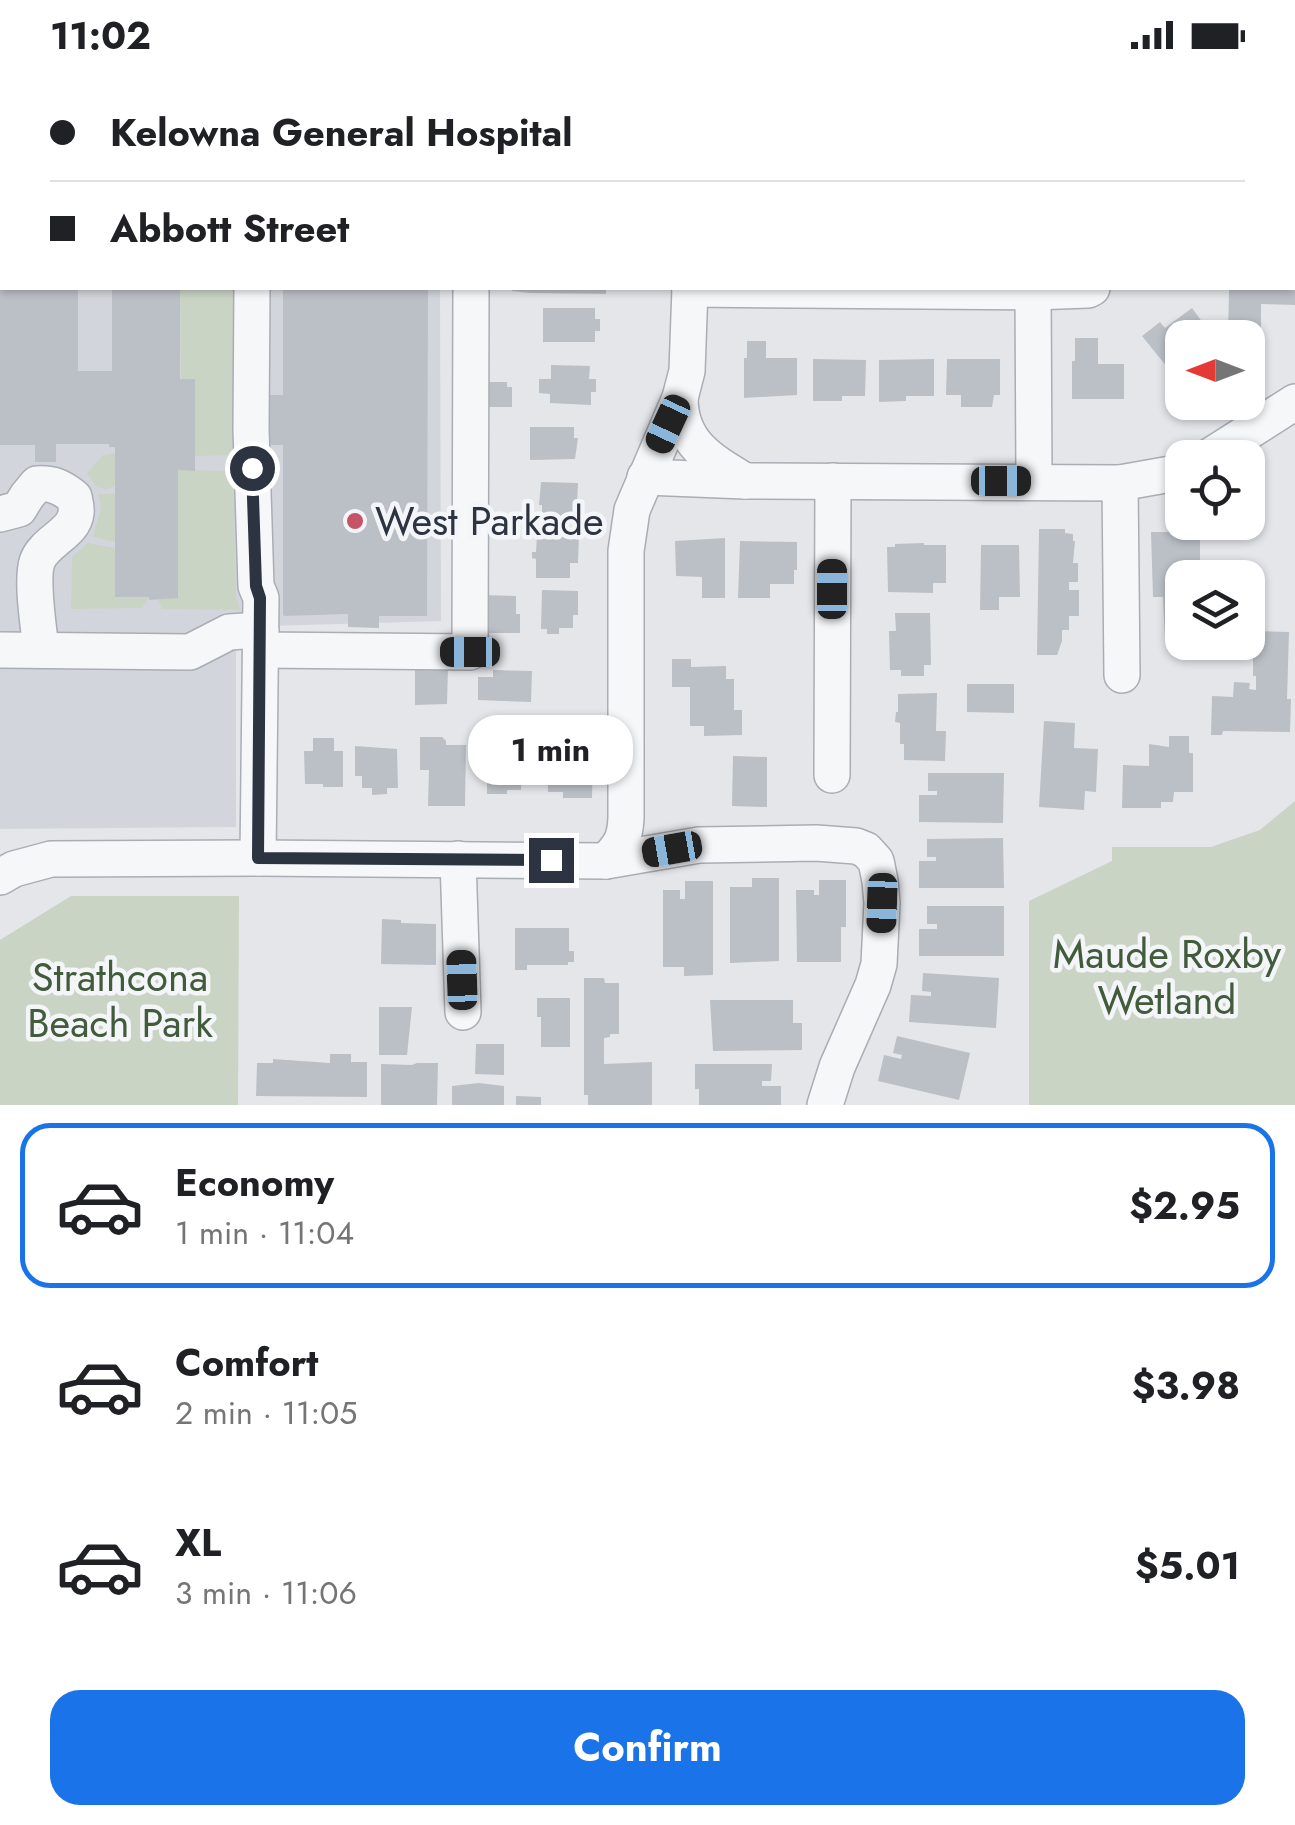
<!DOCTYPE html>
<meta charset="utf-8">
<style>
body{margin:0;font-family:Jost,sans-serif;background:#f6f6f6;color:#202124;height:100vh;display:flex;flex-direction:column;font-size:38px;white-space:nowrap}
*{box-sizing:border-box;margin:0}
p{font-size:32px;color:#757577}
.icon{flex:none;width:55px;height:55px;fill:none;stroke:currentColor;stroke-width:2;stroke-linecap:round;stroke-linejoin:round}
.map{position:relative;height:1035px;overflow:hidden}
.panel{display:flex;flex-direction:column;background:#fff;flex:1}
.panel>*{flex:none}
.top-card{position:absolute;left:0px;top:0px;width:1295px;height:220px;box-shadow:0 2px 8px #0004;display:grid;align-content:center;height:220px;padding:0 50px;background:#fff}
.needle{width:65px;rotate:270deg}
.buttons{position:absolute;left:1165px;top:250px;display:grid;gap:20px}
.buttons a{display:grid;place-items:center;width:100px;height:100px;border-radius:20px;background:#fff;box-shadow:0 2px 8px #0004;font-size:50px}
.end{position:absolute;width:45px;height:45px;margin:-22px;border:12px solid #2c3442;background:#fff;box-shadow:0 0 0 5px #fff}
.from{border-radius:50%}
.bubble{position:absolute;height:70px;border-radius:30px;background:#fff;box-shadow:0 2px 8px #0004;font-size:32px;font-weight:700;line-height:70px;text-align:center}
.car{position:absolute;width:30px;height:60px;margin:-30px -15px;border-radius:12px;box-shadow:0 0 8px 2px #0007;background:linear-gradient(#222 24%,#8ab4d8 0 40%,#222 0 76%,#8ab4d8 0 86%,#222 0)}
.top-card b{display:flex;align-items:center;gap:35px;height:95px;font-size:38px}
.top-card b+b{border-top:2px solid #e0e0e0}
.top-card i{width:25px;height:25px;background:#202124}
ul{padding:18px 0 0;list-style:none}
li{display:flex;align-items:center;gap:30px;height:165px;margin:0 20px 15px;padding:0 30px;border:5px solid transparent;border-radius:30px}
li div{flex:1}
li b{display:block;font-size:38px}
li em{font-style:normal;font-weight:700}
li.active{border-color:#1a73e8}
li>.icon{width:90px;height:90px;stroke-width:1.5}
.cta{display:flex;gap:20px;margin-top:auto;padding:20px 50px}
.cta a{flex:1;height:115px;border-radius:30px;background:#1a73e8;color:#fff;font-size:40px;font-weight:700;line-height:115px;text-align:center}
.status{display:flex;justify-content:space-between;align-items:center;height:70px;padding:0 50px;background:#fff;direction:ltr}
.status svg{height:28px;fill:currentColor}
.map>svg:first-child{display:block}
.built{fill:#d2d6dc}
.green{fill:#c9d4c5}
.building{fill:#bbc0c7}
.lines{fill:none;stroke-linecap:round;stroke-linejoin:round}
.minor-casing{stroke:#a9adb4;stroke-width:38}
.minor{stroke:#f6f7f9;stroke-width:35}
.route{stroke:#2c3442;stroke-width:12}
.poi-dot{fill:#c45466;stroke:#f3f5f8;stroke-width:4}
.labels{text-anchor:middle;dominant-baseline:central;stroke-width:9;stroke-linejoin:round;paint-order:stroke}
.poi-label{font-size:40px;fill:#2c3442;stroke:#f3f5f8;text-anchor:start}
.park-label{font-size:40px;fill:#425c3b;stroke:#f3f5f8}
</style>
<div class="status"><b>11:02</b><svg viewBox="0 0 49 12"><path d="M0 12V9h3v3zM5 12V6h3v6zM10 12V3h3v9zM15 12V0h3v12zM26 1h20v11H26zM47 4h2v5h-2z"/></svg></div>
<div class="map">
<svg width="1295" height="1035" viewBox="0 0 1295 1035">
<rect width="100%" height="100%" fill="#e4e6ea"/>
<polygon class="built" points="0,0 440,0 440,2 2,2 2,218 440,218 441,551 236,557 236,757 0,759"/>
<g class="green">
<polygon points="180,218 238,218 233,295 233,385 195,386 195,309 181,309"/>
<polygon points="115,383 115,416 107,419 96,417 87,403 103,385"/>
<polygon points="178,400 233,401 236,527 240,540 162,539 158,528 178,527"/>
<polygon points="98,424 115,424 115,472 93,467 101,438"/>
<polygon points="88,473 115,478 115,527 149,527 142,538 71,539 72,487"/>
<polygon points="1295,731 1295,1035 1029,1035 1029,831 1112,791 1112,777 1211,777 1260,760"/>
<polygon points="71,826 239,826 238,1035 0,1035 0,870"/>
</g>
<g class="building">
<polygon points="0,218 78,218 78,301 112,301 112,218 180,218 180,309 195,309 195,401 178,400 178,528 149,530 149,527 115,527 115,377 109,377 109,374 56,374 56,392 35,392 35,375 0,375"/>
<polygon points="283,218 428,218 427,546 379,546 379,558 348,557 348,544 284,546 283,544 283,375 268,375 268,325 283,325"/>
<polygon points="512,218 606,218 606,224 530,223 512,221"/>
<polygon points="1229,218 1295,218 1295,235 1261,234 1261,277 1248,277 1248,268 1228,268"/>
<polygon points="543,238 595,238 595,249 600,249 600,261 595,261 595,272 543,272"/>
<polygon points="1192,238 1214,268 1182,268 1182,295 1172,303 1142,266 1160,252 1165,258"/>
<polygon points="1075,268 1098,268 1098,294 1124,294 1124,329 1072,329 1072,291 1075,291"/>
<polygon points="747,271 766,271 766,288 797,288 797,325 744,328 744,288 747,288"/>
<polygon points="813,289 866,290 865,326 842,326 842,331 813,331"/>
<polygon points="934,289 934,326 906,326 906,331 879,332 879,290"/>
<polygon points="947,289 1000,289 1000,325 994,325 992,337 961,337 961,325 946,325"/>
<polygon points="551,295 590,296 589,309 596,309 596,322 591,322 591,335 550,333 550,324 539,323 539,309 551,309"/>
<polygon points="482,312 507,312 507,317 512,317 512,337 482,337"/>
<polygon points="530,357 574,357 574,368 578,368 575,389 530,390"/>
<polygon points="541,412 578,413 577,435 574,435 574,451 542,450 542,435 539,435"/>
<polygon points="1168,458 1200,458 1200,508 1182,508 1182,567 1165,568 1163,527 1153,527 1151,462 1168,462"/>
<polygon points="1039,459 1065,459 1065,463 1073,464 1073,471 1075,471 1073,493 1078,493 1078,512 1069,512 1069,520 1079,520 1079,546 1069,546 1069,560 1062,560 1062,571 1057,585 1037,585"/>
<polygon points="566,463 579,463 578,493 570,493 570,508 536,508 536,489 532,488 532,482 536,482 537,465 566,466"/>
<polygon points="725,468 725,528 702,528 702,507 676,506 675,471"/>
<polygon points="740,471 797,472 797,500 794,500 794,514 770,514 770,528 738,528"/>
<polygon points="924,473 924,475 946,475 946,513 933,513 933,523 888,522 887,477 895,477 895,474"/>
<polygon points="981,475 1019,475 1020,527 999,527 999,540 980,540"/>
<polygon points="542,520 578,521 578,545 573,545 573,558 559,558 559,564 547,564 547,559 541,559"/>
<polygon points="479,525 516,526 516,544 520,544 520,563 478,563"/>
<polygon points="895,543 930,543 931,595 924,595 924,606 901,606 901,600 890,600 889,561 896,561"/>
<polygon points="1253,561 1289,562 1287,629 1291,629 1290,662 1223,661 1222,665 1211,665 1212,626 1233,627 1234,612 1250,613 1249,619 1256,620 1256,606 1253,606"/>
<polygon points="672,589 691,589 691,597 726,596 726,609 734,609 734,640 742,640 742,665 704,666 704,656 690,656 690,617 672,617"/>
<polygon points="415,597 448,597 447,634 415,635"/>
<polygon points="493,600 532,601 531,632 478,630 478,607 493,607"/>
<polygon points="967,614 1014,614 1014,643 967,642"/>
<polygon points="937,623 936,661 946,661 945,691 904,690 904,674 900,674 900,653 895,652 896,642 898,642 898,624"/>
<polygon points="1044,651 1075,653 1074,678 1098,679 1096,722 1085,721 1084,740 1039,737"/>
<polygon points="487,665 522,666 521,720 507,720 507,724 487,724"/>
<polygon points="1169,666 1189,666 1189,683 1193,683 1193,722 1174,722 1173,732 1161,732 1161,738 1122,738 1123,695 1149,696 1149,674 1169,677"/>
<polygon points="420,667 442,667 446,671 446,675 466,675 465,736 428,736 429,700 420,700"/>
<polygon points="313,668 334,668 334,681 343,681 343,717 323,717 323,714 305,714 304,681 313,681"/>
<polygon points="547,674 564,674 564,688 593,688 592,728 563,728 563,722 548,722"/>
<polygon points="355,676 397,679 398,718 387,718 387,724 372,725 372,718 362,718 362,706 355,706"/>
<polygon points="733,686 767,687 767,737 732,736"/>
<polygon points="928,703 1004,703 1003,753 919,752 919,725 937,725 937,721 928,721"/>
<polygon points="1003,768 1004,818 919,818 919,791 936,791 936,787 927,787 927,769"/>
<polygon points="752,808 779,808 779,891 730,893 730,817 752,817"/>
<polygon points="819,810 846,810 846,857 841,857 841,892 797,892 796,820 814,820 814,825 819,825"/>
<polygon points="685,811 713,811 713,905 684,906 684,897 663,897 663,820 680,820 680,829 685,829"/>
<polygon points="927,836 1004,836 1004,886 919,886 919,859 937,859 937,854 927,854"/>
<polygon points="382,849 401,850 401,853 436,854 436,895 381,894"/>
<polygon points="515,858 569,858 569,881 574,881 574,892 568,892 568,895 527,895 527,900 515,900"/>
<polygon points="923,903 999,908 996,958 909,952 911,925 931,926 931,922 922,921"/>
<polygon points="584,908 604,908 605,913 619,913 619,964 610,964 610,967 604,968 604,994 652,992 652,1035 588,1035 588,1025 584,1025"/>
<polygon points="537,928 570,928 570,977 541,977 541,947 537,947"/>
<polygon points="710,930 793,930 793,953 802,953 802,980 713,981"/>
<polygon points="379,937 412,937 407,985 379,985"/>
<polygon points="897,966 970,983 959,1030 878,1011 884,985 901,989 902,985 893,983"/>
<polygon points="476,974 504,974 504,1005 475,1004"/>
<polygon points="330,984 351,984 351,992 367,992 367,1027 256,1026 257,993 273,993 273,989 330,993"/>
<polygon points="417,993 438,993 437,1035 381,1035 381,994 412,995"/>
<polygon points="695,994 772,994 771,1011 762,1011 762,1016 781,1016 781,1035 699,1035 699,1019 695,1019"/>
<polygon points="479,1013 504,1016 504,1035 452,1035 452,1016"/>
<polygon points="516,1026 541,1027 541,1035 516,1035"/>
</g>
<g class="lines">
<g class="minor-casing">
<g id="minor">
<polyline points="1032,0 1032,2"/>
<polyline points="254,2 254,0"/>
<polyline points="471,2 471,0"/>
<polyline points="691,2 691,0"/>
<polyline points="1105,2 1108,0"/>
<polyline points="1292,77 1295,76"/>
<polyline points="252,218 251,359 256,516 261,528 258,788"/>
<polyline points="1033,218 1034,411"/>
<polyline points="690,219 1033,222 1088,220 1092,218"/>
<path d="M680,328C680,373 710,390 745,411"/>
<polyline points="1207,388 1295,332"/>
<polyline points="645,407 745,411 1120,413 1182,402"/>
<polyline points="1120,413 1122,605"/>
<path d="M0,444L19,439L27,426L37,414C53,413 61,417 74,427C75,432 77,438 76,443C74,464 44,471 37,492C31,511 39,559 41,580"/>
<polyline points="0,580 190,582 229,562 261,560"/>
<polyline points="261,580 470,582 471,218"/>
<polyline points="832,705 833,411"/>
<polyline points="458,789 463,942"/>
<path d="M606,791C621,775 625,769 626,748V481L632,440L680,328L687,301L690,218"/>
<polyline points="0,807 14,799 51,789 258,788 606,791 699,775 816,773 856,776 866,780 876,791 880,811 882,833 879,894 873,915 837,997 825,1035"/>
</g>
</g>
<use href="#minor" class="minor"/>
</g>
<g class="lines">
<polyline class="route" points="252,398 256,516 260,528 258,788 551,790"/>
</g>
<circle class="poi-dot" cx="355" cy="451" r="10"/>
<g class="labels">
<g class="poi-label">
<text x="375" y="451">West Parkade</text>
</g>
<g class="park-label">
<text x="1167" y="884">Maude Roxby<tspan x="1167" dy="46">Wetland</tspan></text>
<text x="120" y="907">Strathcona<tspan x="120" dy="46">Beach Park</tspan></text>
</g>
</g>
</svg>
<div class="buttons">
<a><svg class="needle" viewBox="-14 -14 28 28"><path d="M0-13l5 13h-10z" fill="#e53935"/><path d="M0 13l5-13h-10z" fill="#757577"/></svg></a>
<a><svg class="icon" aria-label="locate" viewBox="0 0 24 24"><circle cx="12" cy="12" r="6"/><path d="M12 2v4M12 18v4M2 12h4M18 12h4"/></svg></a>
<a><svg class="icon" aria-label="layers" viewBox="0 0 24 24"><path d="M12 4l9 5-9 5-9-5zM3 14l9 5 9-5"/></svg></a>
</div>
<i class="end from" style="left:252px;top:398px"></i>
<i class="end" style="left:551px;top:790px"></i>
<div class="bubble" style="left:468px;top:645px;width:165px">1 min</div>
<i class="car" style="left:668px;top:354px;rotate:205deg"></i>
<i class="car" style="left:1001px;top:411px;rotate:90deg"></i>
<i class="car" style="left:832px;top:519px;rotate:0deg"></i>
<i class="car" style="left:470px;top:582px;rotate:270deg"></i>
<i class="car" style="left:672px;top:779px;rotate:260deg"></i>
<i class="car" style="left:882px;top:833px;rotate:182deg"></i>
<i class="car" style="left:462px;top:910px;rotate:358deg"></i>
<div class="top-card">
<b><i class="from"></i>Kelowna General Hospital</b>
<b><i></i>Abbott Street</b>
</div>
</div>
<section class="panel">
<ul>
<li class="active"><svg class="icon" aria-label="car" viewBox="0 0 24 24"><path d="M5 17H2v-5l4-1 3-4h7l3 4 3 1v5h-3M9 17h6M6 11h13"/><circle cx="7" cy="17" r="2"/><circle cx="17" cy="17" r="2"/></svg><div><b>Economy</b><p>1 min · 11:04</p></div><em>$2.95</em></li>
<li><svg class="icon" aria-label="car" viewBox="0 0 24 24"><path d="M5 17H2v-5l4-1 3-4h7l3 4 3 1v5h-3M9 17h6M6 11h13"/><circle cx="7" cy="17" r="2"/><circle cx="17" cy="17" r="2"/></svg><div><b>Comfort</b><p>2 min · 11:05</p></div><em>$3.98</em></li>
<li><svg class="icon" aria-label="car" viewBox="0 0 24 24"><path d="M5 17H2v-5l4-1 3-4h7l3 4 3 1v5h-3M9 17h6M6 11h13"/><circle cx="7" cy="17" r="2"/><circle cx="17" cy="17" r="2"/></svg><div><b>XL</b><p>3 min · 11:06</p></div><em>$5.01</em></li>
</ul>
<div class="cta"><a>Confirm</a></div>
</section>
